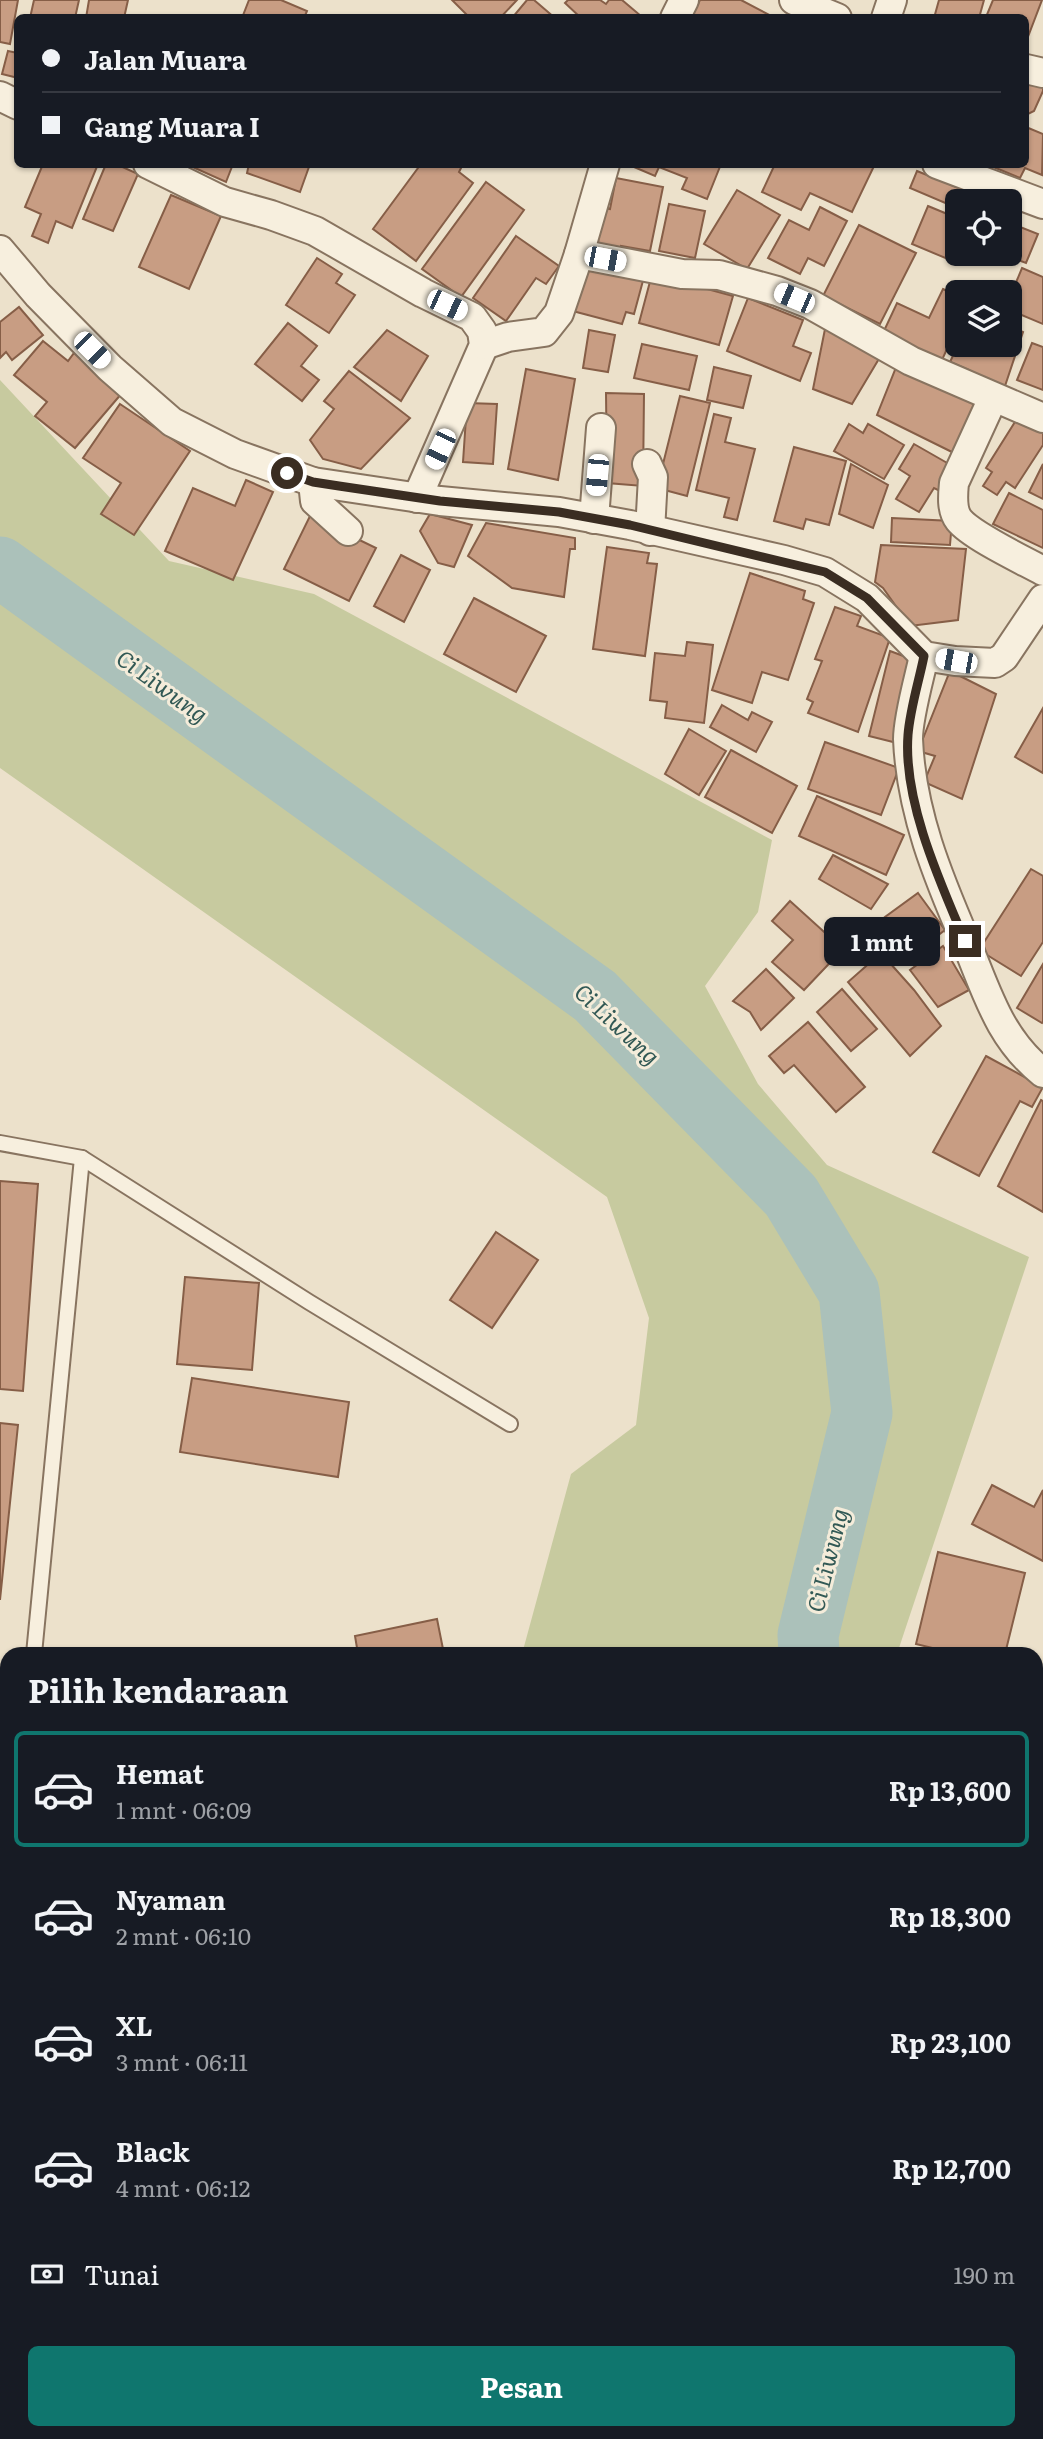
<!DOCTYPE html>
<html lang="id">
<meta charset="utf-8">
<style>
body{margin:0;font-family:Literata,serif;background:#20242c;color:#f1f3f6;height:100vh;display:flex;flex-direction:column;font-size:26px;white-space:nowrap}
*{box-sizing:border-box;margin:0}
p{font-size:23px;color:#9ea1a6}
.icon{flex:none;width:38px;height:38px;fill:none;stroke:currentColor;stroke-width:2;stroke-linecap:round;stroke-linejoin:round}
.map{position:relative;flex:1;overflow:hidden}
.sheet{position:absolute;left:0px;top:1647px;width:1043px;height:793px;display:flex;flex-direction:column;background:#171b24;border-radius:21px 21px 0 0;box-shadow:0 2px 5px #0004}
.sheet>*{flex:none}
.hud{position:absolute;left:14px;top:14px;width:1015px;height:154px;border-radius:10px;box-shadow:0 2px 5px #0004;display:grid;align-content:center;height:154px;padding:0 28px;background:#171b24}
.fabs{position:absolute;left:945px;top:189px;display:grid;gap:14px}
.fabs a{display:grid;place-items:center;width:77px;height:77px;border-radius:10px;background:#171b24;box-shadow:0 2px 5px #0004;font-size:35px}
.end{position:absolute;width:32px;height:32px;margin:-16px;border:9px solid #3a2d22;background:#fff;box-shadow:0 0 0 4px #fff}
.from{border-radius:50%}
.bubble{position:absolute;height:49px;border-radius:10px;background:#171b24;box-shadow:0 2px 5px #0004;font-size:23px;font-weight:700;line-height:49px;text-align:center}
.car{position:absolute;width:21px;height:42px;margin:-21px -10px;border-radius:9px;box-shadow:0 0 5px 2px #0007;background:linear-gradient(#fff 24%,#345 0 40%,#fff 0 76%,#345 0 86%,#fff 0)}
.hud b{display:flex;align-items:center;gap:24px;height:66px;font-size:26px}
.hud b+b{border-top:2px solid #363941}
.hud i{width:18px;height:18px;background:#f1f3f6}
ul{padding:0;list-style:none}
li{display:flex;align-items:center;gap:21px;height:116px;margin:0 14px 10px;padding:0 14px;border:4px solid transparent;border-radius:10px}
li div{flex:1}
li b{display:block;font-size:26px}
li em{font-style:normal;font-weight:700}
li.active{border-color:#0f766e}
li>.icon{width:63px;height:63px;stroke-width:1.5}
h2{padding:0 28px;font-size:32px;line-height:84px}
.pay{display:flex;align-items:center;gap:18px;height:77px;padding:0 28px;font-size:26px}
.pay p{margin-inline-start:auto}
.action{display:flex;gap:14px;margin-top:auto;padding:14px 28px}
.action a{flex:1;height:80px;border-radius:10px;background:#0f766e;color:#fff;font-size:28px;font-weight:700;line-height:80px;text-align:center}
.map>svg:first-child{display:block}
.green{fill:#c7ca9f}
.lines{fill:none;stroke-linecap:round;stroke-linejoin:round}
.river{stroke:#abc1ba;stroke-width:61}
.building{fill:#c89d83;stroke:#865e47;stroke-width:2}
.service-casing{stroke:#887460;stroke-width:18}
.minor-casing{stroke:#887460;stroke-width:32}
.service{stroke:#f7efde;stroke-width:14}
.minor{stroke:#f7efde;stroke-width:28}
.route{stroke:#3a2d22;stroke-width:9}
.labels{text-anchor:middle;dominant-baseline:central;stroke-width:6;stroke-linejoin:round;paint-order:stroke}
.water-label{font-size:23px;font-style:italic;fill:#325955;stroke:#f4ecda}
</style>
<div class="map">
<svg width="1043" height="2439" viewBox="0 0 1043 2439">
<rect width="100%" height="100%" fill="#ece1cb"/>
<g class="green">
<polygon points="0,380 169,561 314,594 772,840 758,912 705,986 758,1084 827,1165 1029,1257 897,1654 522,1654 571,1474 636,1425 649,1318 607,1197 0,768"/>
<polygon points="1043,1916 1043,2217 1036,2219 1036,1917"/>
<polygon points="7,2086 7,2198 0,2197 0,2141"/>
<polygon points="280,2432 580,2432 580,2439 279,2439"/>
</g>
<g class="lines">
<g class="river">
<polyline points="0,567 595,996 791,1196 849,1292 862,1413 808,1635 809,1654"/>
<polyline points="1036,1996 1043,1997"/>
</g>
</g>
<g class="building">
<polygon points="0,0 18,0 10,44 0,42"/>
<polygon points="34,0 79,0 75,18 30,18"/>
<polygon points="89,0 128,0 124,18 86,18"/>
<polygon points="249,0 281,0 307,11 304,18 242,18"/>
<polygon points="452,0 517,0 500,18 470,18"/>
<polygon points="527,0 534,0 555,18 512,18"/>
<polygon points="568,0 600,0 606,4 609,0 622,0 641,16 581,18 565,3"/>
<polygon points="700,0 741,0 773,17 691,18"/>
<polygon points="939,0 984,0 979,18 934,18"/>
<polygon points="993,0 1042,0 1026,42 1026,18 986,17"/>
<polygon points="8,51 18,53 18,78 2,74"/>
<polygon points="1026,74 1043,78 1043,91 1034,111 1026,115"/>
<polygon points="1026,127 1043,134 1042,175 1025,168 1020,178 991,166 1026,164"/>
<polygon points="43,164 98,164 72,228 56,221 48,243 32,236 41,214 25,207"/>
<polygon points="106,164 116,164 138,174 113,231 83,219"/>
<polygon points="186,164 233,164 226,182"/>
<polygon points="249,164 310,164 300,192 247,173"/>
<polygon points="421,164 463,164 459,172 473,183 416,261 373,229"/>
<polygon points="627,164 721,164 707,199 682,189 687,178 659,167 655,176"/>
<polygon points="775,164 875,164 852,212 810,193 801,210 762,192"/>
<polygon points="917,171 986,199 985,201 957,201 957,208 910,188"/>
<polygon points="616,178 663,187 650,251 621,246 620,254 589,248 597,207 610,209"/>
<polygon points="486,182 524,210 461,297 422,269"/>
<polygon points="737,190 780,215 747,269 704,244"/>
<polygon points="171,195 221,216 189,289 139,267"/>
<polygon points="669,204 705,211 695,258 659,251"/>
<polygon points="928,206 957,218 958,254 955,262 912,244"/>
<polygon points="820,207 847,221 824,266 808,258 800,274 768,258 789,220 809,230"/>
<polygon points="1010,223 1038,234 1026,263 1002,254 1010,254"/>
<polygon points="859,225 916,253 880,324 823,296"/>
<polygon points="516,236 559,266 546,284 536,278 506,321 473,298"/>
<polygon points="317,258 342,274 336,283 355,295 329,333 286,305"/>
<polygon points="578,260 644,277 634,314 626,312 622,324 565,309"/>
<polygon points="1022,268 1043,277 1043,324 1010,310 1010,297"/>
<polygon points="652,274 733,296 719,345 639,323"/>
<polygon points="943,289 957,296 957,327 942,360 883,333 897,303 929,318"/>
<polygon points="748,298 803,320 793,346 811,353 800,381 727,351"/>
<polygon points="19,307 43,335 12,360 6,352 0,358 0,322"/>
<polygon points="288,323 317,346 301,366 319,380 302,401 255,364"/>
<polygon points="1010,326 1023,332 1004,389 967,374 969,370 950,362 958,345 1010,345"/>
<polygon points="825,329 842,333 880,357 852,404 813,389"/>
<polygon points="387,330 428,356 401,401 354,367"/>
<polygon points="589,330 615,335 608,372 583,368"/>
<polygon points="43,341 68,361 74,353 122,393 75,448 35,416 47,402 14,375"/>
<polygon points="1032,343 1043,347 1043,390 1017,380"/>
<polygon points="642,344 697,356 689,390 634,378"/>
<polygon points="897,365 978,405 958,455 877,415"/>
<polygon points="714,367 751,376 743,408 707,400"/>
<polygon points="526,369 575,379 558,480 508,469"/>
<polygon points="349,371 410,418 361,469 323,459 310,440 334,409 324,401"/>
<polygon points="606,393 644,394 643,486 607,483"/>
<polygon points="680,396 710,403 687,496 657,488"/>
<polygon points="467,403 497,404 493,464 463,462"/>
<polygon points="120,404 190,451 134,535 101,514 121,483 83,458"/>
<polygon points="714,414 731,418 725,442 755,449 737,520 724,517 729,498 696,490"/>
<polygon points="1020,414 1043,429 1043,445 1015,488 1006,482 997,495 983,486 992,472 986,468"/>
<polygon points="849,424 863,433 868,424 904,445 884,479 834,451"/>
<polygon points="914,444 956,468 942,492 934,488 919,512 896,499 910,476 899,469"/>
<polygon points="794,447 846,461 829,525 806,519 803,529 774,521"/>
<polygon points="851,464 888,485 873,528 839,514"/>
<polygon points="1043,464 1043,499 1029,492"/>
<polygon points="246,480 273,492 233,580 165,551 193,488 235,506"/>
<polygon points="1009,493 1043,510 1043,548 993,524"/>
<polygon points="430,514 472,525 454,567 438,563 420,531"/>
<polygon points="310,516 376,548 349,601 284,569"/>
<polygon points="892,518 952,521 950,545 891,542"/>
<polygon points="486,523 575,538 575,549 570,549 564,597 512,588 468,556"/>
<polygon points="881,545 966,549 958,620 910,626 883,588 875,582"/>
<polygon points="607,547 649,553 647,563 657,564 645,656 593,649"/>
<polygon points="401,555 430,570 404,622 374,606"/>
<polygon points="750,573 805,591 803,599 814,603 788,680 762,672 752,703 712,690"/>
<polygon points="474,598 546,636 516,692 444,654"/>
<polygon points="835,607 861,616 857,626 890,638 858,732 808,713 813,702 807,699 822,661 815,659"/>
<polygon points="687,642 713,645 704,723 665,718 667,702 650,700 655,653 685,656"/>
<polygon points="890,651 914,660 897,743 869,736"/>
<polygon points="950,671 996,694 962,799 924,782 935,756 918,751"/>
<polygon points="722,705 748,720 752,712 772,722 756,752 710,727"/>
<polygon points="1043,708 1043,773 1015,757"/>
<polygon points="689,729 726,751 699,795 665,774"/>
<polygon points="825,742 899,768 881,815 808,789"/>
<polygon points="731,750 797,786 772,833 705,797"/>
<polygon points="817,796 904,835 886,875 799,836"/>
<polygon points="833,855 888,884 871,909 819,879"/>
<polygon points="1031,869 1043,876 1043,942 1021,976 979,950"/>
<polygon points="918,893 945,930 913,954 885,917"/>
<polygon points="790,901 843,949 804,990 772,962 793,940 772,921"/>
<polygon points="943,946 969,990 938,1007 910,970"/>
<polygon points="881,953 914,990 941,1026 910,1056 848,982"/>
<polygon points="1043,964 1043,1022 1042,1023 1017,1008"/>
<polygon points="766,969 794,998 761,1030 750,1012 733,1001"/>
<polygon points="842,989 877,1029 851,1051 817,1012"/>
<polygon points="808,1022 865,1087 836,1112 794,1065 784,1073 769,1056"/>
<polygon points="986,1056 1043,1087 1032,1107 1020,1101 979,1176 933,1152"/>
<polygon points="1041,1100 1043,1101 1043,1212 998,1186"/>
<polygon points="0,1181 38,1184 23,1391 0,1389"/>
<polygon points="496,1232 538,1260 492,1328 450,1300"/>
<polygon points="185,1277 259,1283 252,1370 177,1364"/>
<polygon points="192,1378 349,1402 338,1477 180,1452"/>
<polygon points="0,1423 18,1425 0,1600"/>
<polygon points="992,1485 1034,1507 1043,1490 1043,1561 972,1524"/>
<polygon points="938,1552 1025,1573 1005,1654 957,1654 916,1644"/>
<polygon points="437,1619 444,1654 358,1654 355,1636"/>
<polygon points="1043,1812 1043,1877 1036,1878 1036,1858"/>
<polygon points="1043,2266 1043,2326 1036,2328 1036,2268"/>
<polygon points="7,2367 7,2432 225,2432 224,2439 0,2439 0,2411 3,2408"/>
<polygon points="589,2432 635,2432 634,2439 588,2439"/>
<rect x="781" y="2432" width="146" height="7"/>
</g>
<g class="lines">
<g class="service-casing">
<g id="service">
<polyline points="0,1143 82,1158 309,1302 510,1424"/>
<polyline points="34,1654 82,1158"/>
<polyline points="0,1702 7,1702"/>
<polyline points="0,1925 7,1871"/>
<polyline points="0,2253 7,2253"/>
<polyline points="744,2439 745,2432"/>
</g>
</g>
<g class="minor-casing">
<g id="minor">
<polyline points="794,0 837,18"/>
<polyline points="675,18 684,0"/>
<polyline points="886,18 892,0"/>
<polyline points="1026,69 1043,73"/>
<polyline points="0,96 18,105"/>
<polyline points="148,164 225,202 271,215 315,231 423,293 472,317 482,331 484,345 417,498"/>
<polyline points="937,164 1043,204"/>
<polyline points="0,250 38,295 110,368 172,422 235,454 313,482 440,501 559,512 630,525 784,560 825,572 867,598 924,656 955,661 995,663 1004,657 1043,599"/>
<polyline points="579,254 682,274 719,275 777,291 810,304 911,361 1043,418"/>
<polyline points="484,345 508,337 544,332 559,313 579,254 605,164"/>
<path d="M993,398L954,483C953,494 951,510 959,520C972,536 1023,560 1043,571"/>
<polyline points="647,464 653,477 650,531"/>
<polyline points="313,482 315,501 348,531"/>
<polyline points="594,519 601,428"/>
<path d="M924,656C919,679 908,717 908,739C911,812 938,877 966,942C987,992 999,1038 1043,1073"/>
<polyline points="1036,1742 1043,1713"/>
</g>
</g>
<use href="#service" class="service"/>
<use href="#minor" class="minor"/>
</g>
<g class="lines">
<path class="route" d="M287,473L313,482L339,486L440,501L559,512L630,525L825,572L867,598L924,656C919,681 910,709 908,735C903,801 940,882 965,941"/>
</g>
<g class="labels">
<g class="water-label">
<text transform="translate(163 685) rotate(36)">Ci Liwung</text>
<text transform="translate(618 1023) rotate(43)">Ci Liwung</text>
<text transform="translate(826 1560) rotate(-76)">Ci Liwung</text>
</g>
</g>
</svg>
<div class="fabs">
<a><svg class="icon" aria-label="locate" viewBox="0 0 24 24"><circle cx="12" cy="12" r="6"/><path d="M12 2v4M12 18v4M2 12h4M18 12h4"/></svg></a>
<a><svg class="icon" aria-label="layers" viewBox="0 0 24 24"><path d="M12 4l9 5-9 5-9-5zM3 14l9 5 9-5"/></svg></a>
</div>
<i class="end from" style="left:287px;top:473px"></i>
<i class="end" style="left:965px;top:941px"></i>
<div class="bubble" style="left:824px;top:917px;width:116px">1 mnt</div>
<i class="car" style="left:605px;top:259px;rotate:101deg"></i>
<i class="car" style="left:794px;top:298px;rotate:293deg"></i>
<i class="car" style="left:447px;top:305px;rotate:115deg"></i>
<i class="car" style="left:92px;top:350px;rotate:135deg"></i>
<i class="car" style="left:440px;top:449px;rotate:205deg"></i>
<i class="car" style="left:597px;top:475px;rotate:185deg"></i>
<i class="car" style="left:956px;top:661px;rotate:280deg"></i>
<div class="hud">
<b><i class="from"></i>Jalan Muara</b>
<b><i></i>Gang Muara I</b>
</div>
<section class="sheet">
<h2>Pilih kendaraan</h2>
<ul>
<li class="active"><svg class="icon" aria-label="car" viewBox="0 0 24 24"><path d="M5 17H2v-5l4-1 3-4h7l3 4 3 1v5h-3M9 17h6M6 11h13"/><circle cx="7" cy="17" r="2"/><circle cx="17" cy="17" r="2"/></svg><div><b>Hemat</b><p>1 mnt · 06:09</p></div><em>Rp 13,600</em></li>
<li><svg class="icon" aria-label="car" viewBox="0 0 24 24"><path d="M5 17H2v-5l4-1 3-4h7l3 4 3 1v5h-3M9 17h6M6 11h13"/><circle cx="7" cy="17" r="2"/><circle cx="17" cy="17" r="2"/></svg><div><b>Nyaman</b><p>2 mnt · 06:10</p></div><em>Rp 18,300</em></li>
<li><svg class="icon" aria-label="car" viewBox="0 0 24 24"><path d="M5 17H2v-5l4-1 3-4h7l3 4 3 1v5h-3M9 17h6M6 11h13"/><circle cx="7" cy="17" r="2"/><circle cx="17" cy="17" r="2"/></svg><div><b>XL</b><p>3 mnt · 06:11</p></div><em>Rp 23,100</em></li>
<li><svg class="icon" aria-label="car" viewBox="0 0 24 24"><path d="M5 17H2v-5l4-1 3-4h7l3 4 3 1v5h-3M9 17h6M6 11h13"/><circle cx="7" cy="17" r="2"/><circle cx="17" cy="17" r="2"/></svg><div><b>Black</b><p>4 mnt · 06:12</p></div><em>Rp 12,700</em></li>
</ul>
<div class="pay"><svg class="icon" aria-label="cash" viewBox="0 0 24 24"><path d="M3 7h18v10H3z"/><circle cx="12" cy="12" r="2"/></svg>Tunai<p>190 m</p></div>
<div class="action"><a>Pesan</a></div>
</section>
</div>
